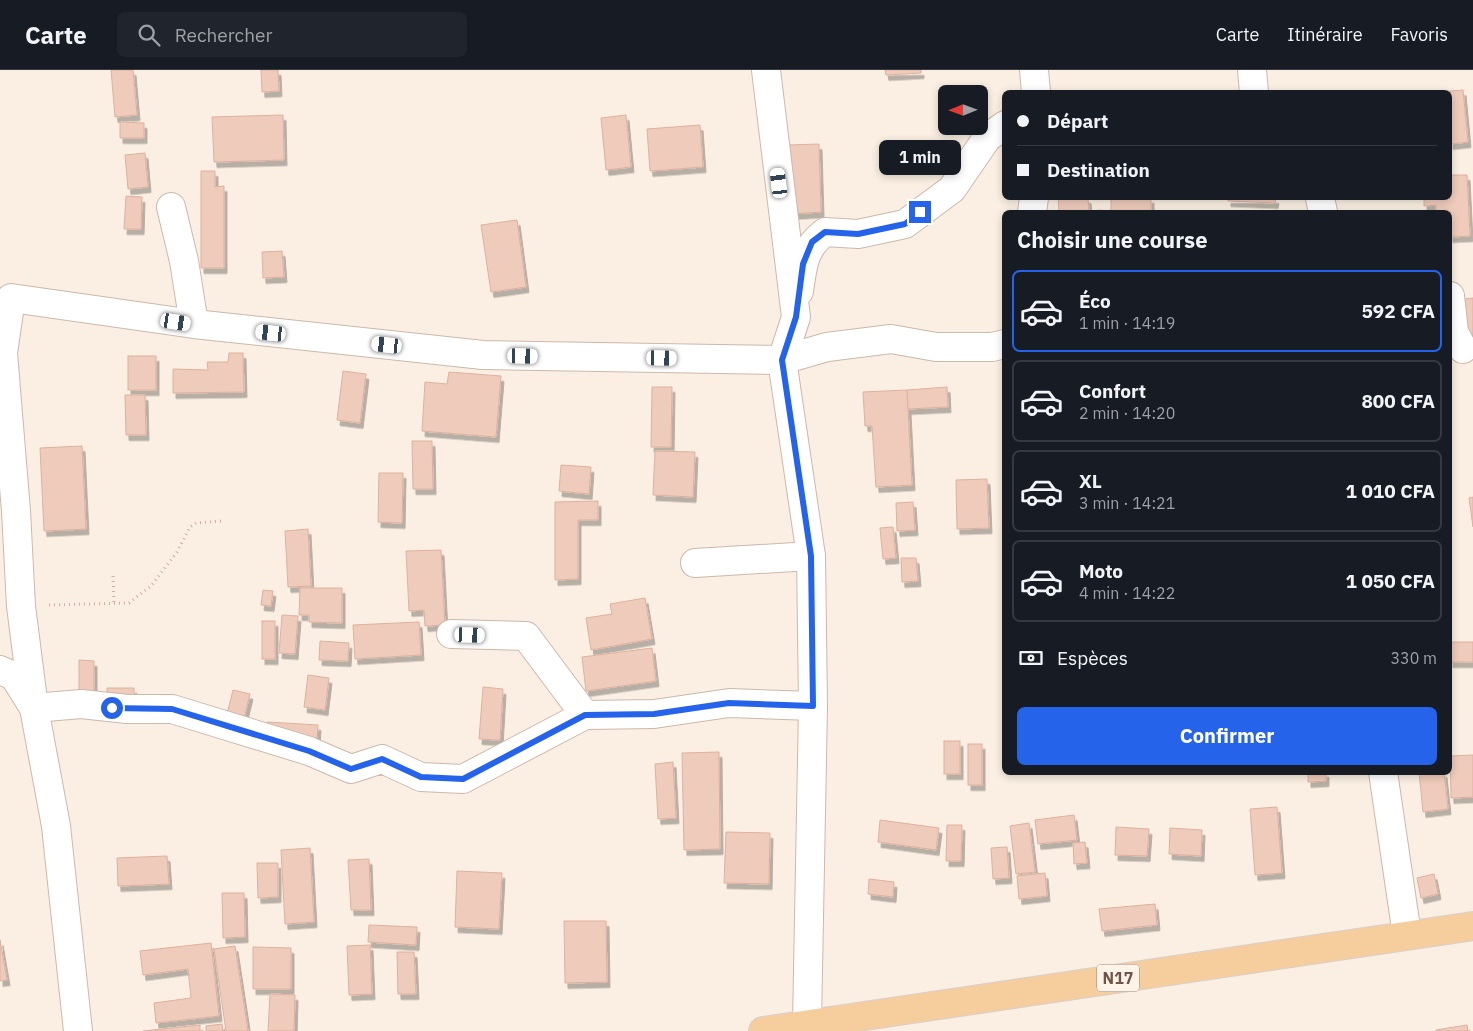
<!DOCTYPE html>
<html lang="fr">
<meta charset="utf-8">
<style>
body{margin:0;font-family:"IBM Plex Sans",sans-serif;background:#20242c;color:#f1f3f6;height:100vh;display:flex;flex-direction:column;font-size:19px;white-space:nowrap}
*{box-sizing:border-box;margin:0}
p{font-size:16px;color:#9ea1a6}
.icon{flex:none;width:28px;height:28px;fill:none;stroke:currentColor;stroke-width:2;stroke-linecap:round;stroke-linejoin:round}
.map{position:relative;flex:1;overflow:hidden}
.panel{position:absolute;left:1002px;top:140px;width:450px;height:565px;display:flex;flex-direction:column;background:#171b24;border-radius:8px;box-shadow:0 2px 8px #0003}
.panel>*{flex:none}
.banner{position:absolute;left:1002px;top:20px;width:450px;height:110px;border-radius:8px;box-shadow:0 2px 8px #0003;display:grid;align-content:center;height:110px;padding:0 15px;background:#171b24}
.needle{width:32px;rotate:269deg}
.tools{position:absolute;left:938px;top:15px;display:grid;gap:10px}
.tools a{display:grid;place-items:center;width:50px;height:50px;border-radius:8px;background:#171b24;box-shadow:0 2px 8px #0003;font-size:25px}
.end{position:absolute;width:22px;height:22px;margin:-11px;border:6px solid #2563eb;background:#fff;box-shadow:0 0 0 2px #fff}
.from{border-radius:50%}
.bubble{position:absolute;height:35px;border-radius:8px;background:#171b24;box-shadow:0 2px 8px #0003;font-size:16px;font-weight:700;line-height:35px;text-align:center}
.car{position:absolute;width:15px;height:30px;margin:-15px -8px;border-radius:6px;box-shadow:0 0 4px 1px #0007;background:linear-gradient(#fff 24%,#345 0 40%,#fff 0 76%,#345 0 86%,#fff 0)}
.banner b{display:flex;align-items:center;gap:18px;height:48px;font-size:19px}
.banner b+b{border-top:1px solid #363941}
.banner i{width:12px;height:12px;background:#f1f3f6}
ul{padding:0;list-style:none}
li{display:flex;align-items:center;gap:15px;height:82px;margin:0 10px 8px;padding:0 5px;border:2px solid #363941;border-radius:8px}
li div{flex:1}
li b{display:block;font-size:19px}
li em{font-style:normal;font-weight:700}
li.current{border-color:#2563eb}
li>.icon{width:45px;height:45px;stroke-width:1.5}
h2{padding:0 15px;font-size:22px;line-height:60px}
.pay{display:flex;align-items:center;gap:12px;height:55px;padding:0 15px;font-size:19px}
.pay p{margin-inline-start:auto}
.primary-button{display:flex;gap:10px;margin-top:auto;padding:10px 15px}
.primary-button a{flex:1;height:58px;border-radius:8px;background:#2563eb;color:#fff;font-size:20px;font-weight:700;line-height:58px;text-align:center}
header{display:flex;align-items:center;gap:30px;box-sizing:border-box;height:70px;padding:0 25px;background:#171b24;border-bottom:1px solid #363941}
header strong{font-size:24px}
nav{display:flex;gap:28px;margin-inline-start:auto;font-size:18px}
.search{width:350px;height:45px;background:#20242c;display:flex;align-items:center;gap:12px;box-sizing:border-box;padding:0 18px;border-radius:8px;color:#9ea1a6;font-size:19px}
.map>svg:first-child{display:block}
.building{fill:#eecbbb;stroke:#e0b09d;filter:url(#shadow)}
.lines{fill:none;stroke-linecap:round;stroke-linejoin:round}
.street-casing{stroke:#cdb8ac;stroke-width:30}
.primary-casing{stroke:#d7cfcc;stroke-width:30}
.path{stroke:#d2ae9f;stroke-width:3;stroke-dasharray:1 4;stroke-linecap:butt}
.street{stroke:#fff;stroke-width:28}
.primary{stroke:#f6cd9d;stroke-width:28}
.route{stroke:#2563eb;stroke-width:6}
.labels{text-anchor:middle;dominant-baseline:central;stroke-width:5;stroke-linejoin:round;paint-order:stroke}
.shield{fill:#fef3e7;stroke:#9b8479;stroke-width:1}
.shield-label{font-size:16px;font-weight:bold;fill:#70544a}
</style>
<header>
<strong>Carte</strong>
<div class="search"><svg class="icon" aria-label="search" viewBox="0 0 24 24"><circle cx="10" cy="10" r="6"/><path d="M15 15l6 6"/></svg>Rechercher</div>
<nav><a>Carte</a><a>Itinéraire</a><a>Favoris</a></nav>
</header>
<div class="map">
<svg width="1473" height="961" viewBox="0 0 1473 961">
<defs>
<filter id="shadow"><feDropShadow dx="3" dy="5.5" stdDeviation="0" flood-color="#0004"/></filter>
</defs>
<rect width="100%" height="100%" fill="#faefe2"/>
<g class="building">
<polygon points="111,0 133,0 137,45 115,47"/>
<polygon points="261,0 278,0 279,21 262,22"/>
<polygon points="885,0 921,0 921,3 886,5"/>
<polygon points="1463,20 1468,72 1450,74 1450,22 1439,22"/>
<polygon points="283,45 284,90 214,92 212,47"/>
<polygon points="626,45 631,97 606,100 601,48"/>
<polygon points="120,52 144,53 144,68 120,68"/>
<polygon points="700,55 703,97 650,101 647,59"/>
<polygon points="819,74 821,142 791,144 788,75"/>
<polygon points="145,83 148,117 128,119 125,85"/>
<polygon points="201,101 215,101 215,117 224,116 224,198 201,198"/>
<polygon points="1450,105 1467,105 1470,166 1450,167 1450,142 1436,142 1436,135 1424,136 1424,128 1450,128"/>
<polygon points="126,126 142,127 141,159 124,159"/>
<polygon points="1058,128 1088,128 1089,141 1102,140 1102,142 1059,142"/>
<rect x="1111" y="128" width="40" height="14"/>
<polygon points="1228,128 1276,128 1275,133 1228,131"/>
<polygon points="517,150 526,217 491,222 481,155"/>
<polygon points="282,181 284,207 263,208 262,182"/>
<polygon points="1473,228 1473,264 1465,265 1464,229"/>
<polygon points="229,283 243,283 244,322 173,323 173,299 208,300 207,292 228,292"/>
<rect x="128" y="286" width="28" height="34"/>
<polygon points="343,301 366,304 360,353 337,350"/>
<polygon points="449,302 501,306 496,367 422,361 425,312 447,314"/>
<polygon points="652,317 672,317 671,377 651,377"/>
<polygon points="947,317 948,337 907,339 907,320"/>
<polygon points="907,320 912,415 876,417 872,356 865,356 863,322"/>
<polygon points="125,325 145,325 146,365 126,365"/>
<polygon points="412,371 432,371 433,419 413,419"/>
<polygon points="82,376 86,459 44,461 40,378"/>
<polygon points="655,381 695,382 693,427 653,425"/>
<polygon points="561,395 591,397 589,424 559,421"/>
<polygon points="379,403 403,403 402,453 378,452"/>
<polygon points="987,409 989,458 957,459 956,410"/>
<polygon points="1473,427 1473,457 1469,428"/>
<polygon points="598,431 598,450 578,450 578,509 555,510 555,432"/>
<polygon points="913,432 915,460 897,461 896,433"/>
<polygon points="893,457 896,488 883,489 880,458"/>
<polygon points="308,459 311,516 288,517 285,461"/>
<polygon points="441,480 445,555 425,556 424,540 409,541 406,481"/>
<polygon points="901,488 916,488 918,511 902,512"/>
<polygon points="300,518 342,518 342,553 309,552 309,545 299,545"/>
<polygon points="263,520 273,521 271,536 261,535"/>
<polygon points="645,528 652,569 591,580 586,548 612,544 610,534"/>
<polygon points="282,545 298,546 295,584 279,583"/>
<rect x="262" y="551" width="13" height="38"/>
<polygon points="419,552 421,585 355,589 353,555"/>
<polygon points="320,571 349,573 348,591 319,590"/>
<rect x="1450" y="572" width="23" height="20"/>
<polygon points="652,578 656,611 586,621 582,587"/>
<polygon points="79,590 94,591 94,621 79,622"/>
<polygon points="308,605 329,608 325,640 304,637"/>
<polygon points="483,617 503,619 500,670 479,669"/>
<polygon points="107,618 134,618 134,630 107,631"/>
<polygon points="233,620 250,624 243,652 226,648"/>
<polygon points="267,652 318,655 317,670 266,667"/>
<rect x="944" y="671" width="16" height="33"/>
<rect x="968" y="674" width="14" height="41"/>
<polygon points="719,682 720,779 684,780 682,683"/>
<polygon points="1473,685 1473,727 1451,728 1450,686"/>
<polygon points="673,692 676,748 658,749 655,694"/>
<polygon points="1308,702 1326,702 1326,711 1308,712"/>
<polygon points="1419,702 1444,702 1448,739 1423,742"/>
<polygon points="1277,737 1282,803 1255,805 1250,739"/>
<polygon points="1074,745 1077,770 1038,774 1035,750"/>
<polygon points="880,750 939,758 936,780 878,772"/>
<polygon points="1029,753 1035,802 1016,804 1010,756"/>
<polygon points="947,755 962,755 961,791 946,791"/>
<polygon points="1116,757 1149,759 1147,786 1115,785"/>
<polygon points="1170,758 1202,760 1201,786 1169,784"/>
<polygon points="726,762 770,763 769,814 724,813"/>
<polygon points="1085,772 1087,793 1074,794 1073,773"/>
<polygon points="1007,777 1009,808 993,809 991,778"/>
<polygon points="310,778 314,852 285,854 281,780"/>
<polygon points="167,786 169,814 118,816 117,788"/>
<polygon points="369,789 371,840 351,840 348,790"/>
<polygon points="257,793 278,793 278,827 258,828"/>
<polygon points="457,801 502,803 499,859 455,857"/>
<polygon points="1045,803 1047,826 1019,829 1017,806"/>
<polygon points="1434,804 1438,824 1421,828 1417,808"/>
<polygon points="869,809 894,812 893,827 868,824"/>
<polygon points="222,823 244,823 245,867 223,868"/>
<polygon points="1155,834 1157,855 1102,861 1099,839"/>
<polygon points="564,851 606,851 607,912 565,913"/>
<polygon points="369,855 417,857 416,875 368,872"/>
<polygon points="0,870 7,910 0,911"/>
<polygon points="211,873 219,946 156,953 154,933 191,928 188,899 143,905 140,881"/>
<polygon points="370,875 372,924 349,925 347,876"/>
<polygon points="235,876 248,961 226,961 214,879"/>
<polygon points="253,877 291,878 291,919 253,919"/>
<polygon points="397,882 414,882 416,924 398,924"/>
<polygon points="270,924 295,925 294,961 268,961"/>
<polygon points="222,954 223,961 206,961 206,956"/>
<polygon points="200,955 200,961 143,961"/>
<polygon points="1467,955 1468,961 1436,961 1436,960"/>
</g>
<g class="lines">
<g class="street-casing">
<g id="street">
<polyline points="766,0 796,247 782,290 811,486 813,636 807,954"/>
<polyline points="1034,0 1036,22"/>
<polyline points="1252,0 1254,22"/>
<polyline points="1320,128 1323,142"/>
<polyline points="171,137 184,191 194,254"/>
<polyline points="1032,142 1034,128"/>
<path d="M799,221C803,195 803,179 825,162L858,164L905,154L952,119L987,68L1005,55"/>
<polyline points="1450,226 1454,262 1463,279"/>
<polyline points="695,493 811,486"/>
<polyline points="451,564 526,566 585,645 654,644 729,633 813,636"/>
<polyline points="0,600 14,606 34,638 81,634 127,639 172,639 309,681 351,699 382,689 421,707 463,709 585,645"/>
<polyline points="1383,702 1407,865"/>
<polyline points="78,961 56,756 34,638 21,536 16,441 3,283 11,228 194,254 483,285 782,290 827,277 891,269 936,277 992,277 1005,274"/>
</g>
</g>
<g class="primary-casing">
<polyline id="primary" points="763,961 1473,856"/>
</g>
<g class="path">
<polyline points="113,506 114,535"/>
<polyline points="49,535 129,533 151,516 177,482 190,457 196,453 222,451"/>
</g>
<use href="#street" class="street"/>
<use href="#primary" class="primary"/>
</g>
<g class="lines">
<polyline class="route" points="112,638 172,639 309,681 351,699 382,689 421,707 463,709 585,645 654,644 729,633 813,636 811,486 782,290 796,247 803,194 812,172 825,162 858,164 905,154 920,142"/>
</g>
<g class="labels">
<rect class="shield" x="1097" y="894.5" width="42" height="27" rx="4"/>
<g class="shield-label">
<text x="1118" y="908">N17</text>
</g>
</g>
</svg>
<div class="tools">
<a><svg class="needle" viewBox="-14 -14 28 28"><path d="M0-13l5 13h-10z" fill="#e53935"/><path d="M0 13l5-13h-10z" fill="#9ea1a6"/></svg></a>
</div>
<i class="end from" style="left:112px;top:638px"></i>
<i class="end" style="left:920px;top:142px"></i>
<div class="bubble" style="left:879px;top:70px;width:82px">1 min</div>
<i class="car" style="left:779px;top:113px;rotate:353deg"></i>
<i class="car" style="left:176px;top:252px;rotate:99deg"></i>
<i class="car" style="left:271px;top:263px;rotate:276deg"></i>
<i class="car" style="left:387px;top:275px;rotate:276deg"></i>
<i class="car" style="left:523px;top:286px;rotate:91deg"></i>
<i class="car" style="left:662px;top:288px;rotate:91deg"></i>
<i class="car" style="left:470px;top:565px;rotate:92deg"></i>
<div class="banner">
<b><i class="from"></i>Départ</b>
<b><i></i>Destination</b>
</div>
<section class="panel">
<h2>Choisir une course</h2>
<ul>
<li class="current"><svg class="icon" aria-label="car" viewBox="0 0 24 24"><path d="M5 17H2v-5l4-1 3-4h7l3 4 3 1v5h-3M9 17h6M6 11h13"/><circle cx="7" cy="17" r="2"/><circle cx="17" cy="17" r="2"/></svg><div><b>Éco</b><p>1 min · 14:19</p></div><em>592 CFA</em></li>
<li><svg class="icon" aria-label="car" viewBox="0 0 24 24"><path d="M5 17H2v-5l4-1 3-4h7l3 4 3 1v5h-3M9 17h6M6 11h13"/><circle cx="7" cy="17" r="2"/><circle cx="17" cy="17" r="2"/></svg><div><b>Confort</b><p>2 min · 14:20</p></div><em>800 CFA</em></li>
<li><svg class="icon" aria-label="car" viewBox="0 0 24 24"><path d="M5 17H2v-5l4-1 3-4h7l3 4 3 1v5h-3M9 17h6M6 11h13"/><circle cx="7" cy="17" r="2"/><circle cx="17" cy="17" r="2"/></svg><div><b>XL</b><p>3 min · 14:21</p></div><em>1 010 CFA</em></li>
<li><svg class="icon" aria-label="car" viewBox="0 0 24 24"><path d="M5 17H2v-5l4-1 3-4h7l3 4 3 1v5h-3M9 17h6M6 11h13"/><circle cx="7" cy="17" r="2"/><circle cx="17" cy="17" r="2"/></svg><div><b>Moto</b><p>4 min · 14:22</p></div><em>1 050 CFA</em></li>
</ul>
<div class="pay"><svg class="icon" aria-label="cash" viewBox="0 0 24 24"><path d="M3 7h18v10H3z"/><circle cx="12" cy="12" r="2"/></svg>Espèces<p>330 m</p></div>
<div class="primary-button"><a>Confirmer</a></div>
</section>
</div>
